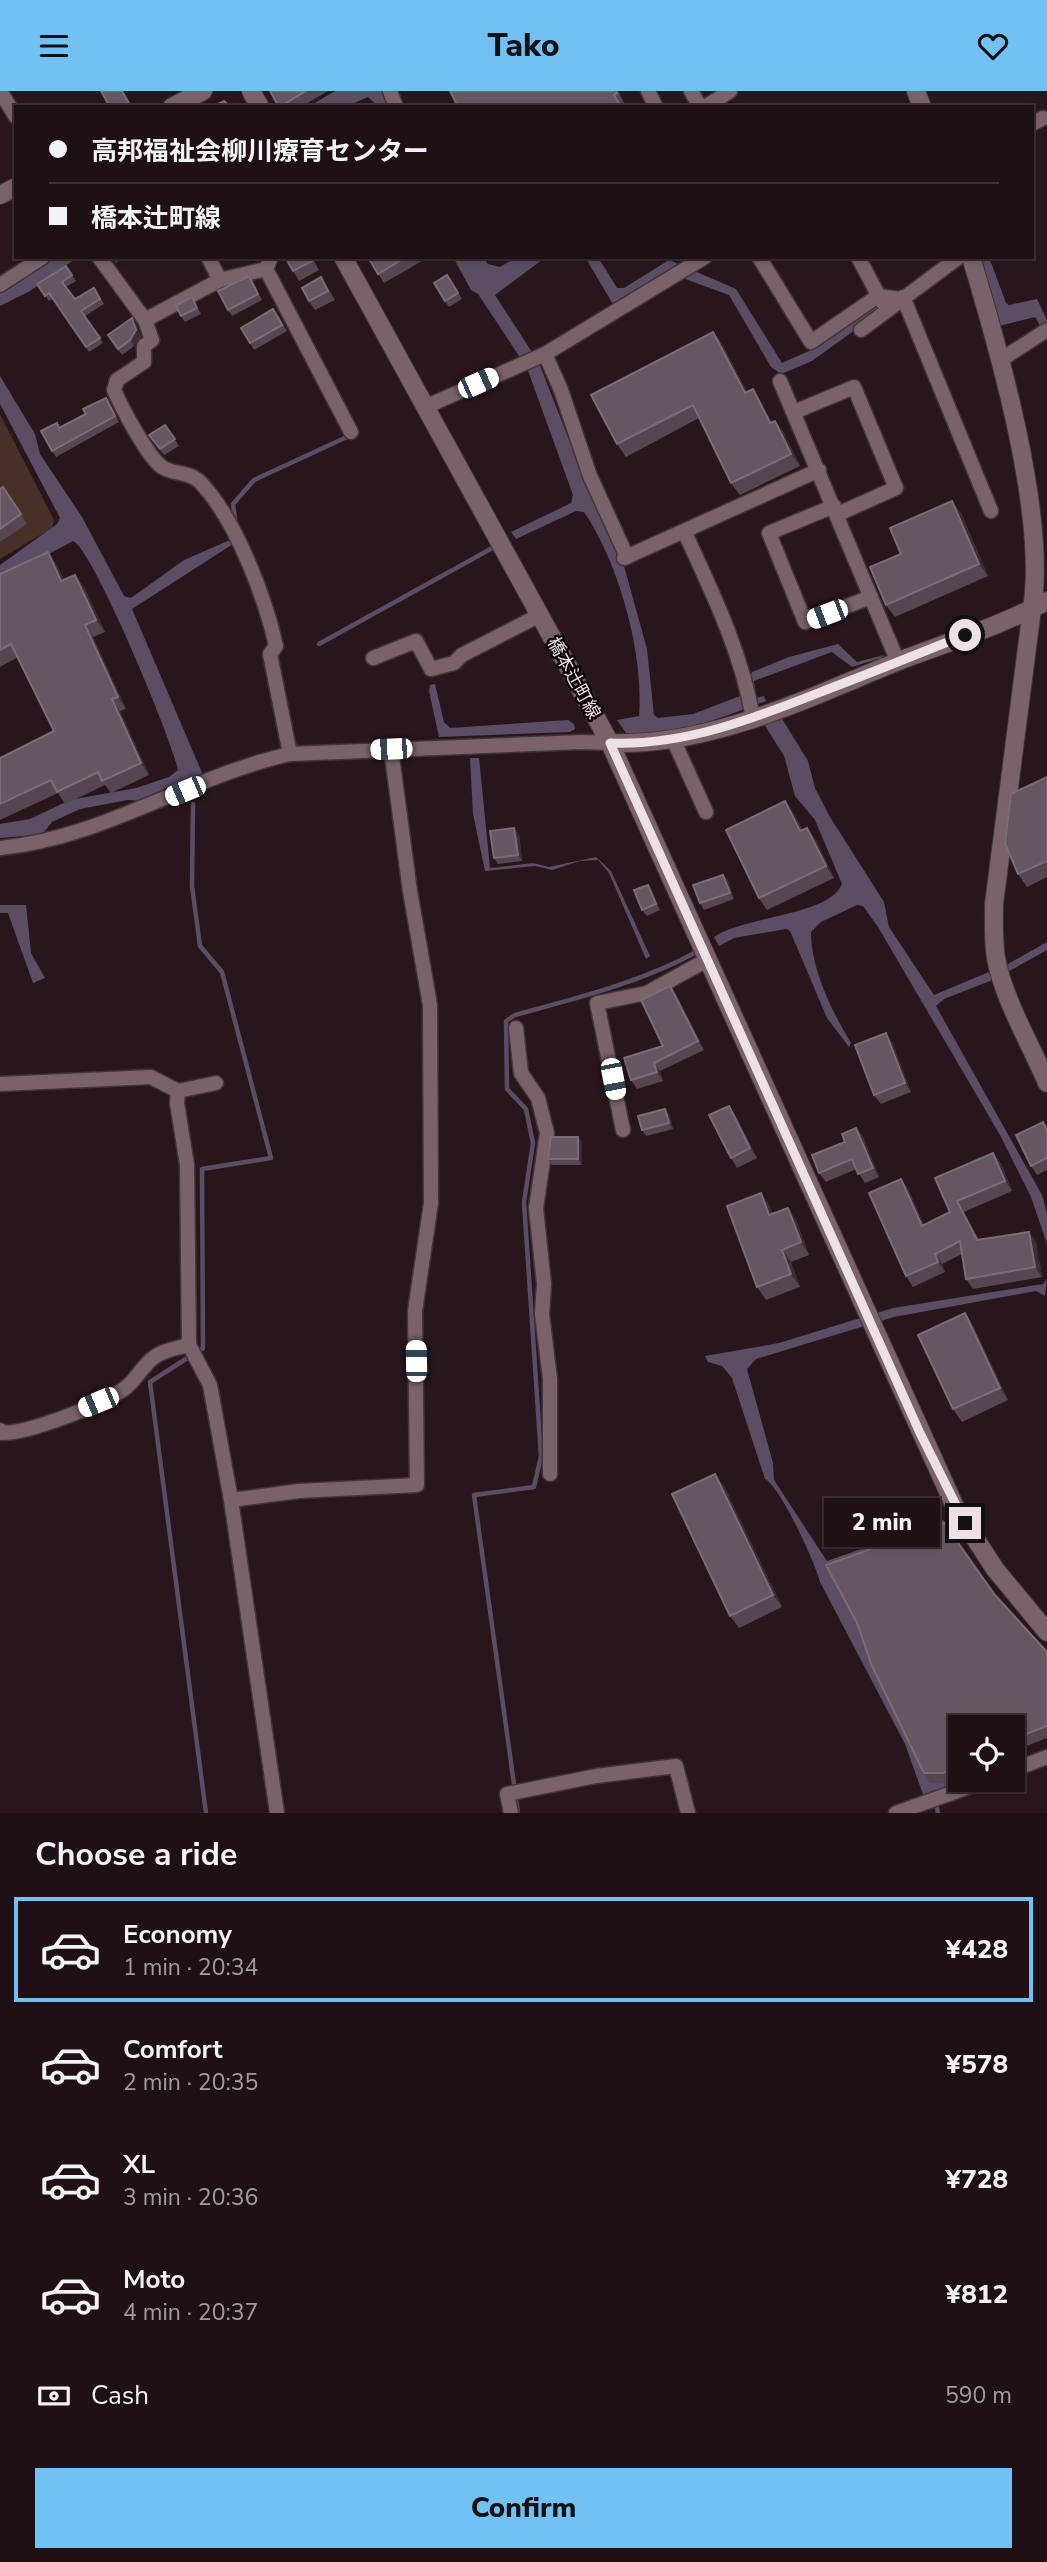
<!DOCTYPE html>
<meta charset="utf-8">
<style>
body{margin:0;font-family:"Nunito Sans","Noto Sans JP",sans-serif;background:#27191f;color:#f1f3f6;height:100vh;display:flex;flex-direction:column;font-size:26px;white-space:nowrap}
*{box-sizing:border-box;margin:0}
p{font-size:23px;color:#a19da1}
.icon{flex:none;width:38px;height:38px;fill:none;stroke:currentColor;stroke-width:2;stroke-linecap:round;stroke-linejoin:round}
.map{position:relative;height:1722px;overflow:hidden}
.drawer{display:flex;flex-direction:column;background:#1f1016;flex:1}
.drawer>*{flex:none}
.hud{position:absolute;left:14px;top:14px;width:1020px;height:154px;border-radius:0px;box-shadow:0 2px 5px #0004,0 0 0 2px #3c3035;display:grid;align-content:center;height:154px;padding:0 35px;background:#1f1016}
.fabs{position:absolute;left:948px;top:1624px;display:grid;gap:14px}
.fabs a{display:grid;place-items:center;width:77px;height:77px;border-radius:0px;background:#1f1016;box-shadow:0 2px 5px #0004,0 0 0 2px #3c3035;font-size:35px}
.end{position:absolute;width:32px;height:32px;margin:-16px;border:9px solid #eee1e5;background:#111;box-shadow:0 0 0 4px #111}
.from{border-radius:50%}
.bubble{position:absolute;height:49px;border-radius:0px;background:#1f1016;box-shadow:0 2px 5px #0004,0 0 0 2px #3c3035;font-size:23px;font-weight:800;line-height:49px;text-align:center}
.car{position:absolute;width:21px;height:42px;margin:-21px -10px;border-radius:9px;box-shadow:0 0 5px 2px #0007;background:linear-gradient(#fff 24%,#345 0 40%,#fff 0 76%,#345 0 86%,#fff 0)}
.hud b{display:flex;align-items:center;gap:24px;height:66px;font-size:26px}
.hud b+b{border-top:2px solid #3c3035}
.hud i{width:18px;height:18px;background:#f1f3f6}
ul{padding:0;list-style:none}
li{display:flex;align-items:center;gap:21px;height:105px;margin:0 14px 10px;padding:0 21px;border:4px solid transparent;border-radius:0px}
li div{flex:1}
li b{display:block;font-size:26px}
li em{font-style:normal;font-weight:800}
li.current{border-color:#72c1f5}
li>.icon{width:63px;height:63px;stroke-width:1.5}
h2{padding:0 35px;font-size:32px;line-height:84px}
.pay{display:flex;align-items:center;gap:18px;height:77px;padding:0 35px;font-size:26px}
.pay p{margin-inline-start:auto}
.action{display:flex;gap:14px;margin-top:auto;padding:14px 35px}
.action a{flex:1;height:80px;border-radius:0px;background:#72c1f5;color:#111;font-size:28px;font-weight:800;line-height:80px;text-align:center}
header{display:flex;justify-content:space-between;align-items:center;height:91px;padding:0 35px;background:#72c1f5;color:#111;font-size:32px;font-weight:800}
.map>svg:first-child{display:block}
.green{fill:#463027}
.water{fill:#5a4d64}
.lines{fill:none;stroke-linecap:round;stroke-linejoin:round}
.stream{stroke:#5a4d64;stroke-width:4.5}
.minor-casing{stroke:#423438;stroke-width:17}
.tertiary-casing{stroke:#423438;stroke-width:20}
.secondary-casing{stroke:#423438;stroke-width:20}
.minor{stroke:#7a626a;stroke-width:14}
.tertiary{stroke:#7a626a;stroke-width:18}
.secondary{stroke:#7a626a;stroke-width:18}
.wall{fill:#554652}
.shaded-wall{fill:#3d2c36}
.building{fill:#665662;stroke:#7b6c76;stroke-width:2}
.route{stroke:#eee1e5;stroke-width:9}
.labels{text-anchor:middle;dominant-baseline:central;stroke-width:5;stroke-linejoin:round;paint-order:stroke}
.street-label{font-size:18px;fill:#eee1e5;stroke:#0c0507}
</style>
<header><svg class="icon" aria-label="menu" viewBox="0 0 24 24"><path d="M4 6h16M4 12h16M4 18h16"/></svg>Tako<svg class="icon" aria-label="heart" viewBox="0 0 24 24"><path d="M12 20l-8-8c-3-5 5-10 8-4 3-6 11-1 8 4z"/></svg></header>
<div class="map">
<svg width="1047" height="1722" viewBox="0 0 1047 1722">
<rect width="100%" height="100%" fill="#29161d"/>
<polygon class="green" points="0,323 54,429 52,437 0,468"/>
<g class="water">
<polygon points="335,0 384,0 391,16 379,16 368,6 345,16 308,16"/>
<polygon points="50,166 75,168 30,200 0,215 0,198"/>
<path d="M453,166H483L488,173L500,176L517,166H546L495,204L539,272L580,377L621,464L647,558L654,624L658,627L693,623L740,605L752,581L789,566L838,553L857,571L884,564L881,567L852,576L832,561L754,590L756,607L764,605L766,610C720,627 676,646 626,642L617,629L639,625C644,563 619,472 584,421L576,420L516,448L511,441L571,412L573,404L527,277L478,203L471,199Z"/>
<polygon points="585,166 598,166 617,197 624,197 669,169 736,198 782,272 809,260 877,213 877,223 812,270 781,283 771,276 729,204 669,182 614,215"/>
<polygon points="980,166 989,166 1006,212 1009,214 1037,208 1047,229 1047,246 1035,226 999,235"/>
<path d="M0,285L35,343L40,363L82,426L124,505L131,507L184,469L230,449L233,453L132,518L203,684L143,710L128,709L80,718L52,731L44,741L35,744L0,747V733L30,728L70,709L136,697L169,686L178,679C173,651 92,456 73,450L0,489V474L57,433L60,427L0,313Z"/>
<polygon points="435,593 444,631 450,637 568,629 574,633 575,638 570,641 439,646 429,600 430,594"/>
<path d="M781,626L808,670L815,697L830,726L884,811L889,836L934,904L1008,873L1047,851V859L995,888L944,908L936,915L1042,1104L1047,1122V1153L1031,1106L1000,1044L878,836L863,815L857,814L821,831L811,841C811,877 831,919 851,952L849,956L827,927L790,840L786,838L734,847L719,855L714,846C743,825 829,825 842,793L815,729L795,705L784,665L764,633Z"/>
<polygon points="470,667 479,667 490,777 533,772 549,776 596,766 611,780 650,865 646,868 609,782 598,769 580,770 552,779 535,775 485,780 473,723"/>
<polygon points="0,814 26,814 31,862 45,887 33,892 8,822 0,822"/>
<path d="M1047,1188L1045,1205L1036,1200L894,1226L756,1268L747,1278L773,1372L774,1389L827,1470L944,1429L945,1432L828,1473L878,1576L961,1684V1689H969L924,1706L905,1653L820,1491C815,1471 780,1395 765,1388L732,1287L722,1275L708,1271L705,1265L779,1252L893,1217L1043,1193Z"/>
</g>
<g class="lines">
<g class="stream">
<polyline points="236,434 233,413 254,389 349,345"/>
<polyline points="319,553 496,455"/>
<polyline points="193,713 192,795 200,855 222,881 271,1067 202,1078 203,1257 150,1291 206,1722"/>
<polyline points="935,1709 938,1722"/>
<path d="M518,1722L474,1404L534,1396L541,1365L524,1111L533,1052L526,1018L507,998L506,930L515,924C578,907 643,891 700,859"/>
</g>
<g class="minor-casing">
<g id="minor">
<polyline points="0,0 16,26"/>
<polyline points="390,0 396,16"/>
<polyline points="648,0 656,16"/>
<polyline points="691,0 700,16"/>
<polyline points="705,16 730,0"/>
<polyline points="1032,33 1043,27"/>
<path d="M99,166L145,229L152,249L144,255V271L117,289L114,299C122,317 147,365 162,376C174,384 190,380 201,392C236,429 265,506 276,555L270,563L290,663"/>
<polyline points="208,166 220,189"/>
<polyline points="271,166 266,178 351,341"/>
<polyline points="759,166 811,251 878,205 900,208"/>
<polyline points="858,166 882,211"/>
<polyline points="0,194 43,166"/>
<polyline points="903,206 991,420"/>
<polyline points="145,229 220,189 266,178"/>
<polyline points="861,239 959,166"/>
<polyline points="545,263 561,299 590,385 627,466"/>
<polyline points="1002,268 1047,239"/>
<polyline points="780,290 898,571"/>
<polyline points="425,316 545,263 705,166"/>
<polyline points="794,321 854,296 896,397 838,423"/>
<polyline points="834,415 769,442 805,531 871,506"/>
<path d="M685,442C713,503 741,560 753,627"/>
<polyline points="624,467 819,379"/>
<polyline points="373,567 416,550 431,578 454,572 462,564 540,524"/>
<polyline points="673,648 706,721"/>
<path d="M0,757C104,747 190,685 290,663L581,651L610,652"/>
<polyline points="516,937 521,982 538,1007 547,1042 536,1117 544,1193 542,1223 550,1288 550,1383"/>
<polyline points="0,993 151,986 178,1000"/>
<polyline points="178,1000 177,1012 187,1074 189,1254 210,1294 231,1409 277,1722"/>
<polyline points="178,1000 216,992"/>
<polyline points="623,1039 597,912 647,902 707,869"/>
<path d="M0,1339L2,1342C30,1342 101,1314 124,1298C134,1291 138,1282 146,1274C157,1260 173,1258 189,1254"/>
<polyline points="231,1409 299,1400 417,1394 415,1220 431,1112 430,914 410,800 391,658"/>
<polyline points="1013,1679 1047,1666"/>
<polyline points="511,1722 507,1703 596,1685 676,1675 688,1722"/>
<polyline points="896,1722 988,1689"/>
</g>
</g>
<g class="tertiary-casing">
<g id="tertiary">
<polyline points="916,0 922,16"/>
<polyline points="172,16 203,0"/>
<polyline points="0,104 16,96"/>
<path d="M971,166C999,259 1047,425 1032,518L994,813C994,831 993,849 996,867C1003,907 1031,954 1047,992"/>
</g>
</g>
<g class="secondary-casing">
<g id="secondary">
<polyline points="251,0 260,16"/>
<polyline points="343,166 610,652 956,1418 995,1478 1047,1541"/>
<path d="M610,652C712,656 811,605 904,568C952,550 1002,534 1047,510"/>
</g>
</g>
<use href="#minor" class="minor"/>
<use href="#tertiary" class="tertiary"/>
<use href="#secondary" class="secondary"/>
</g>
<g class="wall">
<polygon points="270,0 328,0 301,16 279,16"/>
<polygon points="618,0 625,14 623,16 458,16"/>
<polygon points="112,166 124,166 116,172"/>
<polygon points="285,166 312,166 319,179 299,190"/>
<polygon points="368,166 429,166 384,192"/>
<polygon points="66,175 76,190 66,196 75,208 94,197 104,213 85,225 103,252 89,261 53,207 49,210 37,193"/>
<polygon points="447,184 462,208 449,216 445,210"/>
<polygon points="249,185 262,209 232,225 228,219"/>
<polygon points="321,186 335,209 315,219 309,210"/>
<polygon points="192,206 201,223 185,231 181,225"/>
<polygon points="278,224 287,240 254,259 250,252"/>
<polygon points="136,233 141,246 134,255 122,264 108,244"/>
<polygon points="713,241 722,253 747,301 753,298 761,311 772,332 775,330 784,342 800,375 740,404 731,392 699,327 626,366 617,353"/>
<polygon points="110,313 119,331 56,366 52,360 57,332 60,337"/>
<polygon points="165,334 179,355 164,364 149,344"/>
<polygon points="3,396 27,433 0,451 0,398"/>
<polygon points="961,422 988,485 895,526 886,514 901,463"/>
<polygon points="48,461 56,473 64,489 84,496 105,541 93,546 126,618 120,620 149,684 111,702 105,694 65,713 58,702 0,729 0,667 54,640 18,566 0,576 0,483"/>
<polygon points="1047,686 1047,786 1027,796 1018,783"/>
<polygon points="794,722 802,739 807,737 816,749 834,787 767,819 759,807"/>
<polygon points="514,737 519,743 522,770 498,773 494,767"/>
<polygon points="723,784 728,790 734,808 704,819 700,812"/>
<polygon points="652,800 660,819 647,825 642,819"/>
<polygon points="670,895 676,903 704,959 660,980 663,990 637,998 631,989 663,955"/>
<polygon points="892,951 911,1001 881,1013 874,1004"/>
<polygon points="729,1015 735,1024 757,1067 737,1077 731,1067"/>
<polygon points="665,1018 669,1024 673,1038 646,1045 642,1039"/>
<polygon points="1043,1031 1047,1036 1047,1079 1037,1084 1031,1075"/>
<polygon points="856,1037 863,1046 879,1086 865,1092 856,1078 826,1091 819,1082"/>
<polygon points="578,1046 582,1052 582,1074 552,1074 548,1068"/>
<polygon points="1001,1072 1012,1100 964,1121 979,1149 1029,1141 1036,1151 1042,1186 973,1198 966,1188 962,1163 942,1173 945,1181 913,1196 906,1185 901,1088 908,1098 924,1134 950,1121 935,1087"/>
<polygon points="769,1114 772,1123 796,1129 809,1164 791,1171 800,1196 766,1209 757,1196"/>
<polygon points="965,1222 973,1235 1008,1309 962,1331 953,1318"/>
<polygon points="724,1395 782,1516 739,1537 730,1525"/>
<polygon points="995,1504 1047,1561 1047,1647 1013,1660 1013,1636 961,1636 961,1686 950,1692 931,1692 924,1682"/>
</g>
<g class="shaded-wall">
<polygon points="132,227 136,233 141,246 134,255 130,249"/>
<polygon points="713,241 722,253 753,314 745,302"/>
<polygon points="753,298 761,311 778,345 770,332"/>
<polygon points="775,330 784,342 800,375 791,363"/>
<polygon points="952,410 961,422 988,485 979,473"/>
<polygon points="48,461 56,473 70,502 61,490"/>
<polygon points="75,484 84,496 105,541 96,529"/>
<polygon points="85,534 93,546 126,618 118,606"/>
<polygon points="112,608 120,620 149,684 141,672"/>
<polygon points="785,710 794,722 808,752 800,740"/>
<polygon points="514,737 519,743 522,770 518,764"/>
<polygon points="807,737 816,749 834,787 826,775"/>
<polygon points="723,784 728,790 734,808 730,802"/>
<polygon points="648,794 652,800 660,819 656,813"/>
<polygon points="670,895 676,903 704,959 698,950"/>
<polygon points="886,942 892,951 911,1001 905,992"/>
<polygon points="654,972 660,980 663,990 657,981"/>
<polygon points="729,1015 735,1024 757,1067 750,1057"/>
<polygon points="665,1018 669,1024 673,1038 669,1032"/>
<polygon points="856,1037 863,1046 879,1086 873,1077"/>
<polygon points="578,1046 582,1052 582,1074 578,1068"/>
<polygon points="993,1062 1001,1072 1012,1100 1005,1090"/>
<polygon points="901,1088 908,1098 929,1146 922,1135"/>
<polygon points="761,1102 769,1114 778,1136 769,1124"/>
<polygon points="957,1110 964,1121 984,1160 977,1149"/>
<polygon points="788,1117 796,1129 809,1164 801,1151"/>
<polygon points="1029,1141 1036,1151 1042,1186 1035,1176"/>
<polygon points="782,1159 791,1171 800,1196 791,1183"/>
<polygon points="935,1163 942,1173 945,1181 938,1171"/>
<polygon points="965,1222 973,1235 1008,1309 1000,1297"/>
<polygon points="715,1383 724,1395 782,1516 773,1504"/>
</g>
<g class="building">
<polygon points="101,0 122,0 130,14 126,16 110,16"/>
<polygon points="270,0 306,0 279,16"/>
<polygon points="450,0 616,0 617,2 614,4 621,16 458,16"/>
<polygon points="224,10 231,16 212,16"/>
<polygon points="285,166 310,166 312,170 293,180"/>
<polygon points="368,166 406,166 378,183"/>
<polygon points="66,175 72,184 62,191 75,208 94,197 100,208 81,220 100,247 86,256 49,202 45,205 37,193"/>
<polygon points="447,184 458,202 445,210 434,192"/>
<polygon points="249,185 258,203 228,219 218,200"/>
<polygon points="321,186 328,200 309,210 302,197"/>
<polygon points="192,206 197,217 181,225 176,215"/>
<polygon points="273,218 282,234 250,252 241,237"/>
<polygon points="132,227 136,239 130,249 118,258 108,244"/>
<polygon points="713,241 745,302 753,298 770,332 775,330 791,363 731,392 693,314 617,353 591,304"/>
<polygon points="106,307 115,325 52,360 41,340 57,332 59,337 86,323 83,318"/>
<polygon points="165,334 175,348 160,358 149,344"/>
<polygon points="3,396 21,423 0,438 0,398"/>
<polygon points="952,410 979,473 886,514 870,476 901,463 890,437"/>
<polygon points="48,461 61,490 75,484 96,529 85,534 118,606 112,608 141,672 102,690 98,681 57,701 51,689 0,713 0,667 54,640 11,553 0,559 0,483"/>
<polygon points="1047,686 1047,770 1018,783 1005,752 1011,703"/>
<polygon points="785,710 800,740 807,737 826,775 759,807 726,739"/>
<polygon points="514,737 518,764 494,767 490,740"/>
<polygon points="723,784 730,802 700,812 693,794"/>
<polygon points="648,794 656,813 642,819 634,799"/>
<polygon points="670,895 698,950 654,972 657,981 631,989 624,967 663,955 641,909"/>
<polygon points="886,942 905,992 874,1004 855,954"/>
<polygon points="729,1015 750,1057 731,1067 709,1024"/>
<polygon points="665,1018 669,1032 642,1039 638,1025"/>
<polygon points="1043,1031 1047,1039 1047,1067 1031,1075 1016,1044"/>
<polygon points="856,1037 873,1077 858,1083 852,1068 819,1082 812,1064 845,1051 842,1043"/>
<polygon points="551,1046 578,1046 578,1068 548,1068"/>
<polygon points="993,1062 1005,1090 957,1110 977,1149 1029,1141 1035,1176 966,1188 960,1150 935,1163 938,1171 906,1185 869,1102 901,1088 922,1135 950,1121 935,1087"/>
<polygon points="761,1102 769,1124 788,1117 801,1151 782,1159 791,1183 757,1196 727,1115"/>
<polygon points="965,1222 1000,1297 953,1318 918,1244"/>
<polygon points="715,1383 773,1504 730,1525 672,1403"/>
<polygon points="944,1432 995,1504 1047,1561 1047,1635 1013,1648 1013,1636 961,1636 961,1673 943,1682 924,1682 872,1575 857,1532 826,1474"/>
</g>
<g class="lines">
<path class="route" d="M965,1432L920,1342L610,652C688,655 760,625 831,597C876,580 920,562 965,544"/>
</g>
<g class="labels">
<g class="street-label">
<text transform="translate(574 587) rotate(61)">橋本辻町線</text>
</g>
</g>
</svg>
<div class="fabs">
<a><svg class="icon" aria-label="locate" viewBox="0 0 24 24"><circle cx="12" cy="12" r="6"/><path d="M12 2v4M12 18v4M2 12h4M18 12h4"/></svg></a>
</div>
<i class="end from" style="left:965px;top:544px"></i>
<i class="end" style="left:965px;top:1432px"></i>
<div class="bubble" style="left:824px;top:1407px;width:116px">2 min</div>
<i class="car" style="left:478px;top:292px;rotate:66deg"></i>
<i class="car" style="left:827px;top:523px;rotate:249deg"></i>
<i class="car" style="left:391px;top:658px;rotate:268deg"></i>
<i class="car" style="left:185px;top:700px;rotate:247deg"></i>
<i class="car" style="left:613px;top:988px;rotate:169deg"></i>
<i class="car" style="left:416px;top:1270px;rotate:359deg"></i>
<i class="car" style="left:98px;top:1311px;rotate:247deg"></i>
<div class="hud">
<b><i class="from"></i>高邦福祉会柳川療育センター</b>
<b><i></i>橋本辻町線</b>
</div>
</div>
<section class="drawer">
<h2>Choose a ride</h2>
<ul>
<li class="current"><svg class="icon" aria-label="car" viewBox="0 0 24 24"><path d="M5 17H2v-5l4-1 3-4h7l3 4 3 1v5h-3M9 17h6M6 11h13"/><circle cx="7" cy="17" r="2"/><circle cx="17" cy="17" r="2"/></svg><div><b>Economy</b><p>1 min · 20:34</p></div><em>¥428</em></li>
<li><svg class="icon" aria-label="car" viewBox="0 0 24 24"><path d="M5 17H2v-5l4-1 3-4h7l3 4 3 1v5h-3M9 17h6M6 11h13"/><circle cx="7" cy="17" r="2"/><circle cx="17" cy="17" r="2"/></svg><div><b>Comfort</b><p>2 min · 20:35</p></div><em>¥578</em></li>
<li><svg class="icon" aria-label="car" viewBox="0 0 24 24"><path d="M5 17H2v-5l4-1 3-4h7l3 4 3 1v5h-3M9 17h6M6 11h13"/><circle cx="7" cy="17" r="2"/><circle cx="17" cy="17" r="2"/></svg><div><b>XL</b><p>3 min · 20:36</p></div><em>¥728</em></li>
<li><svg class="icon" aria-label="car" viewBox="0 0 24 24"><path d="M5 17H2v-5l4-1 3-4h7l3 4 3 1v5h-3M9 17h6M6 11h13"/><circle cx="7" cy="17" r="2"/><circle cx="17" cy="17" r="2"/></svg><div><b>Moto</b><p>4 min · 20:37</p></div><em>¥812</em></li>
</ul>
<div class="pay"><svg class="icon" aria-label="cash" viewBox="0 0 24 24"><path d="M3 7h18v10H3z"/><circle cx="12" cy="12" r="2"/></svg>Cash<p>590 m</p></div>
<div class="action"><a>Confirm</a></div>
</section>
